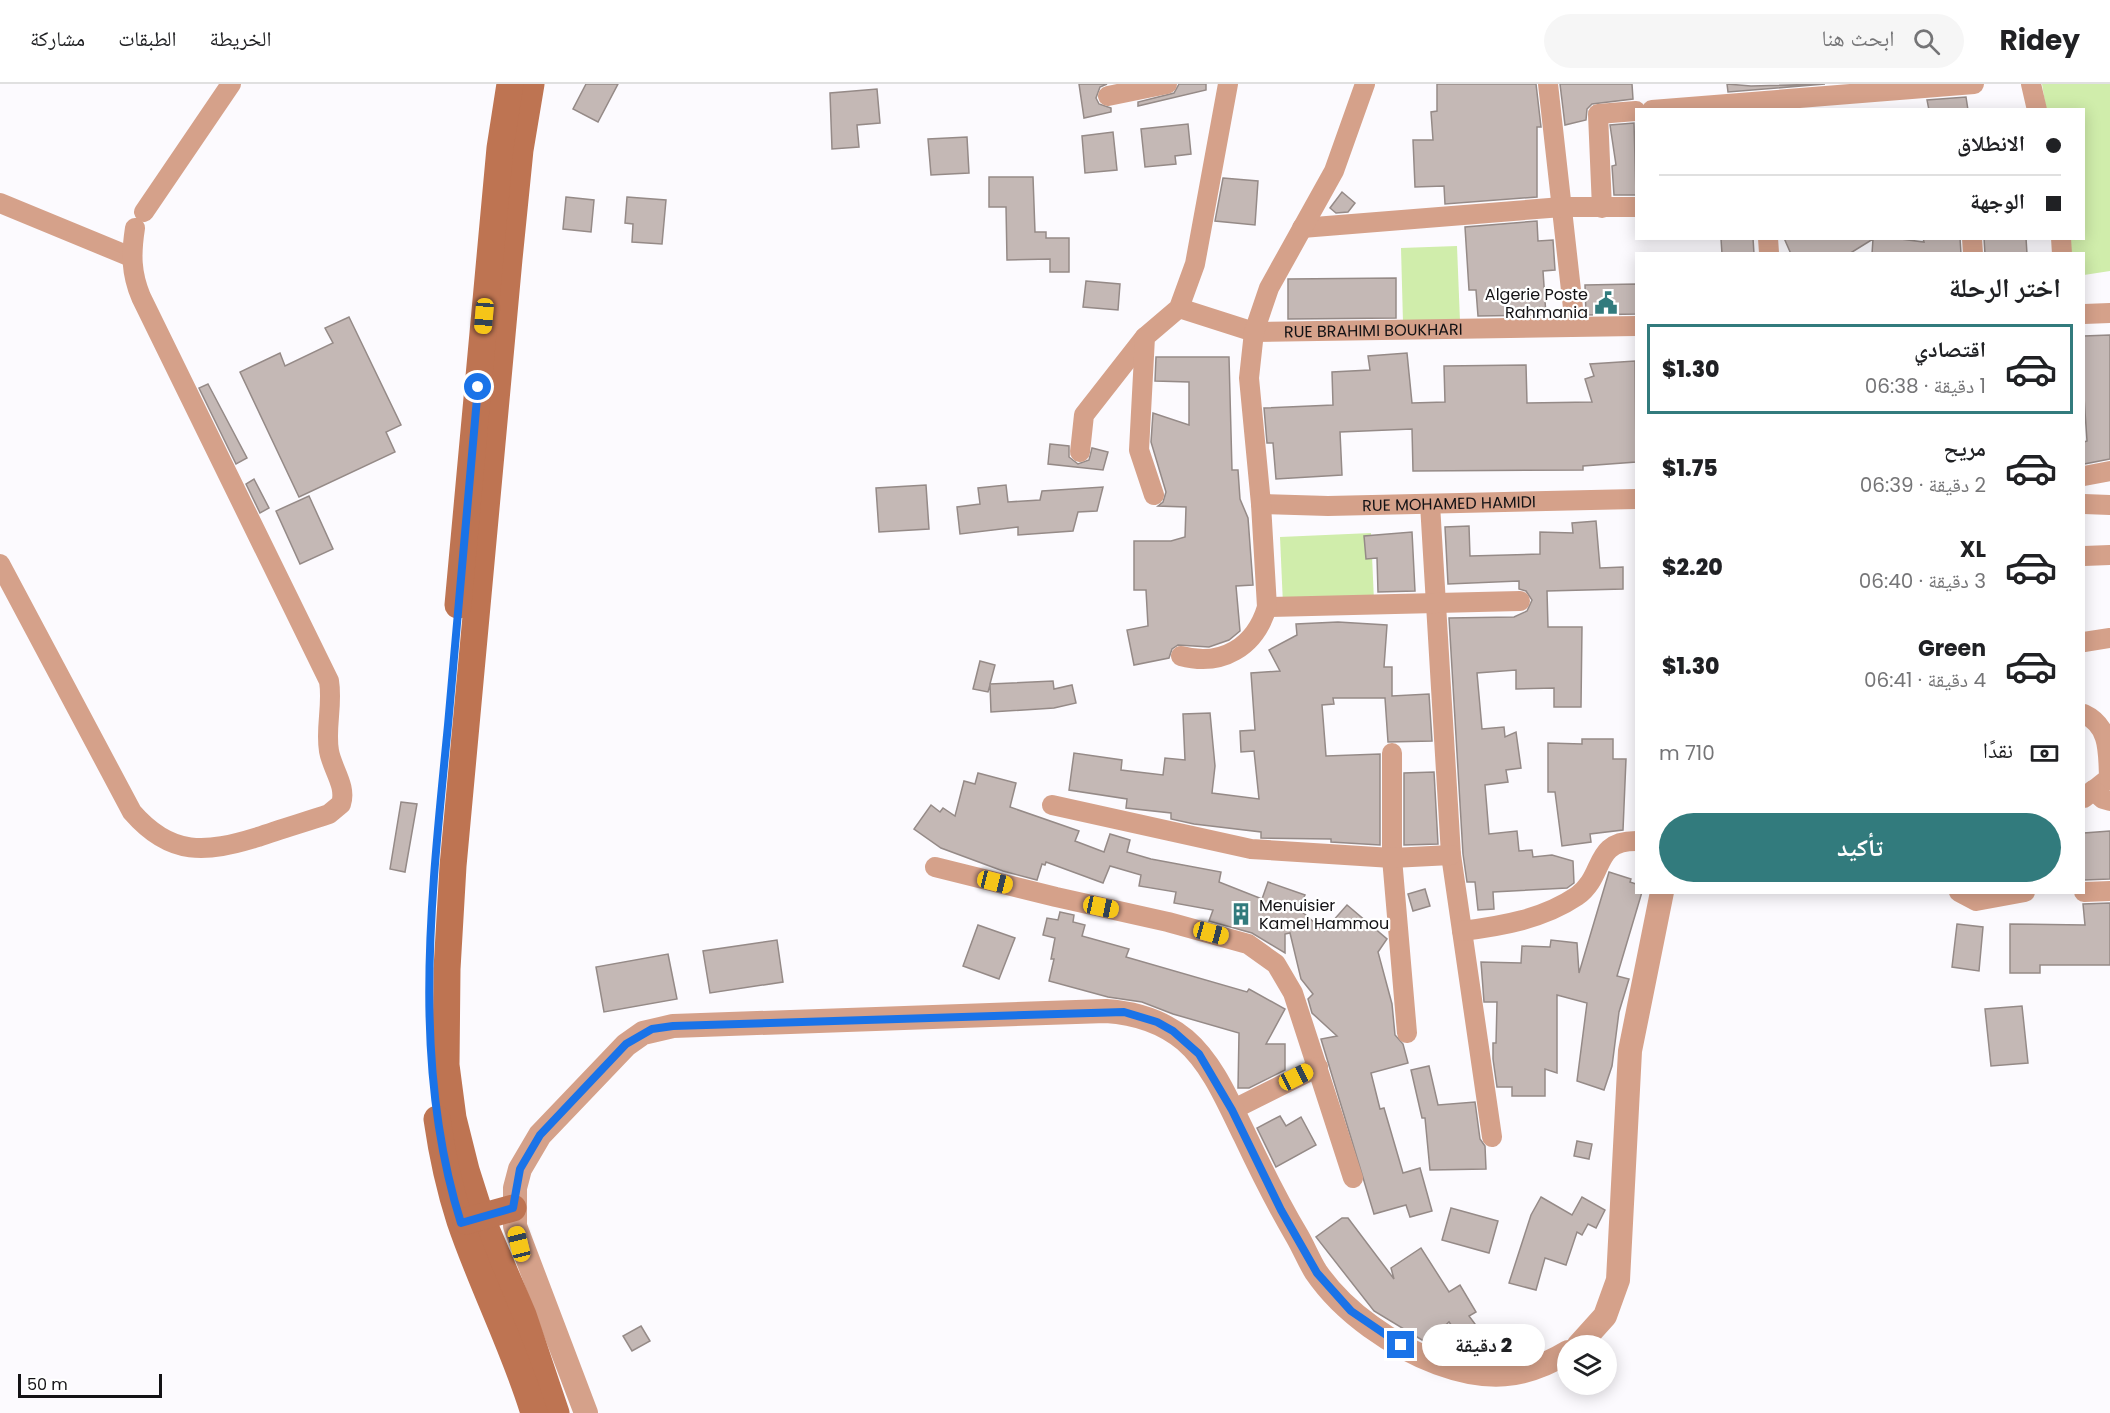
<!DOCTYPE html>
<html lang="ar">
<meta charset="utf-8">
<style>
body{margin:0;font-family:Poppins,"Noto Naskh Arabic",sans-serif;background:#f6f6f6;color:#202124;direction:rtl;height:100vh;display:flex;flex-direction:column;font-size:22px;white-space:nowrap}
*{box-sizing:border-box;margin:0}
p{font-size:20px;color:#757577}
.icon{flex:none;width:33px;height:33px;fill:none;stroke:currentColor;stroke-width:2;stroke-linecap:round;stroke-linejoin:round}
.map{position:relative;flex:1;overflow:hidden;direction:ltr}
.drawer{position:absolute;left:1635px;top:168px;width:450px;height:642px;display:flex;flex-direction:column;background:#fff;border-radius:0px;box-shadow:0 3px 15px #0003;direction:rtl}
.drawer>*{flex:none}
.guide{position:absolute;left:1635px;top:24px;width:450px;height:132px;border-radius:0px;box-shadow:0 3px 15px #0003;direction:rtl;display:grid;align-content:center;height:132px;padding:0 24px;background:#fff}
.controls{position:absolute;left:1557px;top:1251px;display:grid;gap:12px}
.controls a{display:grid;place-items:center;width:60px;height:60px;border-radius:50%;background:#fff;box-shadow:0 3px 15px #0003;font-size:30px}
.scale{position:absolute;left:18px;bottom:15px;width:144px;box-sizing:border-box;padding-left:6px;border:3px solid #131215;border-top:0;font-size:16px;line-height:21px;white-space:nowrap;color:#131215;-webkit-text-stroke:4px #fff;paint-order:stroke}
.end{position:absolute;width:27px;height:27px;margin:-14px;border:8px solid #1a73e8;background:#fff;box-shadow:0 0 0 3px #fff}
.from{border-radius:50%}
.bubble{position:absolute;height:42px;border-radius:21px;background:#fff;box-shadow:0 3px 15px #0003;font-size:20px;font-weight:800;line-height:42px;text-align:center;direction:rtl}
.car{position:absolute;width:18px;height:36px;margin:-18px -9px;border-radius:8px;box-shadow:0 0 4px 2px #0007;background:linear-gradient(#f5c518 24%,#345 0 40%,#f5c518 0 76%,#345 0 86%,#f5c518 0)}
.guide b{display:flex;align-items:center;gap:21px;height:57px;font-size:22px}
.guide b+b{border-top:2px solid #e0e0e0}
.guide i{width:15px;height:15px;background:#202124}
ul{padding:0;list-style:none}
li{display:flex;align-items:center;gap:18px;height:90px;margin:0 12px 9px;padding:0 12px;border:3px solid transparent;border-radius:0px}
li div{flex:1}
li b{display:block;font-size:22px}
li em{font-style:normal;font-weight:800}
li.selected{border-color:#327b7d}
li>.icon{width:54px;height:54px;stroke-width:1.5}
h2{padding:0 24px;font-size:27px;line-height:72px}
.pay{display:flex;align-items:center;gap:15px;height:66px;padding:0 24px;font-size:22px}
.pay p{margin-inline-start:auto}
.cta{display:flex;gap:12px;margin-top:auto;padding:12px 24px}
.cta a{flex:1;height:69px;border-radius:36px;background:#327b7d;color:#fff;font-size:24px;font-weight:800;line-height:69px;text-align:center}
header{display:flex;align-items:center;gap:36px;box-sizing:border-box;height:84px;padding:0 30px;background:#fff;border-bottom:2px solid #e0e0e0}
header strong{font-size:28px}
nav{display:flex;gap:33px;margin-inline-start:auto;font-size:21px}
.search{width:420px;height:54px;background:#f6f6f6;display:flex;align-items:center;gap:15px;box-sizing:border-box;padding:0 21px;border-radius:33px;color:#757577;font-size:22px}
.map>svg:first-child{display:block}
.green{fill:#d0edab}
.building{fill:#c4b8b5;stroke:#958a87;stroke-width:1.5}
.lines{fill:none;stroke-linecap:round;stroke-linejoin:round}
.minor{stroke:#d5a18a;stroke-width:20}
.tertiary{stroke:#d5a18a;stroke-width:24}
.secondary{stroke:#be7452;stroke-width:27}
.route{stroke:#1a73e8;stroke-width:8}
.labels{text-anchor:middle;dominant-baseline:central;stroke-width:4.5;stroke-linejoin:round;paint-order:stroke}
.poi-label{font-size:16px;fill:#131215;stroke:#fff;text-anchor:end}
.street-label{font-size:16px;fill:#131215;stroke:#fff}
</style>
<header>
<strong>Ridey</strong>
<div class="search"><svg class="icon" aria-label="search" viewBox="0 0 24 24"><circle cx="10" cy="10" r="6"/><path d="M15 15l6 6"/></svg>ابحث هنا</div>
<nav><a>الخريطة</a><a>الطبقات</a><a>مشاركة</a></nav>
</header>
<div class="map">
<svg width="2110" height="1329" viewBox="0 0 2110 1329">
<rect width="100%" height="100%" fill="#fcfafe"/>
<g class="green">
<polygon points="2042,0 2110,0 2110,187 2084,191 2084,170 2068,169 2066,155 2084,154 2084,26 2046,25"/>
<polygon points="1457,162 1460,237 1403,238 1401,164"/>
<polygon points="1371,449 1374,517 1283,521 1280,453"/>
</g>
<g class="building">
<polygon points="586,0 618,0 598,38 573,25"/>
<polygon points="1079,0 1107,0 1100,3 1096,14 1099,20 1111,24 1111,28 1084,34"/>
<polygon points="1179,0 1206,0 1206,6 1138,22 1138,18 1174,9"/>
<polygon points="1437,0 1536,0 1541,43 1537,43 1537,113 1445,120 1444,102 1415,103 1413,56 1433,56 1431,28 1437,27"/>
<polygon points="1560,0 1632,0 1633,15 1592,20 1587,25 1586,36 1565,41"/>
<polygon points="1727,0 1751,2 1825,0 1728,8"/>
<polygon points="877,5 880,39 857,41 859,63 832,65 830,9"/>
<polygon points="1966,13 1968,26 1929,26 1927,16"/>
<polygon points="1634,39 1636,111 1614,111 1612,82 1616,81 1610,41"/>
<polygon points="1188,40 1191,70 1175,72 1176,80 1145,83 1141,45"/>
<polygon points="1113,48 1117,86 1085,89 1082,52"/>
<polygon points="967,53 969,89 931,91 928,55"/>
<polygon points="989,93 1033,93 1035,148 1046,148 1046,154 1069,154 1069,188 1050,188 1050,175 1007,176 1006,123 989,123"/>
<polygon points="1223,94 1258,97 1255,141 1215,137"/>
<polygon points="1342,108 1355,119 1348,128 1336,129 1330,124"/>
<polygon points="566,113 594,116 591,148 563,145"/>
<polygon points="627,113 666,116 662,160 632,158 633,140 625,139"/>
<polygon points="1537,137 1538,157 1553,156 1555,186 1543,187 1546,231 1478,232 1476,206 1469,206 1465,143"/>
<polygon points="1753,154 1754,170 1722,170 1721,155"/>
<polygon points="1784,154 1893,154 1924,158 1923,154 1960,154 1961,170 1872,170 1873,155 1849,170 1791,170"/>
<polygon points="1984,154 2026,154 2027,170 1985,170"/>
<polygon points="1396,194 1396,234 1288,235 1288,195"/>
<polygon points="1086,197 1120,200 1118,226 1083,223"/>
<polygon points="1636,200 1636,230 1586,231 1585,201"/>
<polygon points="349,233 401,341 386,348 395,368 299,413 240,288 280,269 285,282 333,259 325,244"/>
<polygon points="2110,251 2110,375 2084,380 2084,358 2087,357 2084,313 2084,252"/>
<polygon points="1407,269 1412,319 1445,318 1444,282 1526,281 1527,319 1592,318 1585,295 1594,292 1590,280 1635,277 1636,378 1583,382 1583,386 1413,387 1412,345 1340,348 1342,391 1276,395 1273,359 1267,359 1264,324 1333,321 1332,288 1370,286 1368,272"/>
<polygon points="1156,273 1229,273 1232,386 1238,386 1240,415 1248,434 1253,501 1236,502 1240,547 1229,556 1209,563 1178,561 1172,565 1169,574 1134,581 1127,546 1148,542 1146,506 1134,506 1134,457 1171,457 1185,453 1186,423 1158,422 1163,418 1166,408 1151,358 1153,329 1189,341 1189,298 1155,297"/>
<polygon points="208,300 247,374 236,380 199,304"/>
<polygon points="1050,360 1069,362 1069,373 1078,380 1089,376 1092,364 1108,368 1103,386 1048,380"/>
<polygon points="254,395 269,424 260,429 246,400"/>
<polygon points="926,401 929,445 879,448 876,404"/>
<polygon points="1006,401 1008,418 1040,416 1042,407 1103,403 1097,427 1078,428 1073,447 1018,451 1018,443 960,450 957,423 980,420 978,404"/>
<polygon points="309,412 333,465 300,480 276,427"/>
<polygon points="1596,437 1600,484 1623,483 1623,505 1547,507 1548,543 1582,543 1581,623 1554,623 1554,604 1516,605 1516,586 1477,589 1482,645 1504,643 1505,653 1516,648 1521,684 1506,686 1508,698 1485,701 1489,750 1517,747 1519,767 1532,766 1533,773 1552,771 1573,777 1574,799 1567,804 1493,808 1494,825 1478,826 1475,798 1467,798 1463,770 1449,534 1514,533 1527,527 1532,516 1526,507 1519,505 1519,497 1448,500 1445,443 1469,442 1470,472 1540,470 1540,448 1573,449 1572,439"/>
<polygon points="1412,448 1415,507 1378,508 1377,474 1366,475 1364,452"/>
<polygon points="1338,538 1387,541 1384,583 1392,583 1392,612 1429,610 1432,657 1388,658 1385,614 1333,614 1334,620 1322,621 1326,672 1380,670 1380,761 1331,758 1331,755 1261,754 1261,748 1194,740 1171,735 1171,729 1126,724 1127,715 1069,706 1074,669 1122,676 1121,686 1163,691 1165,674 1185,676 1183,630 1210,629 1215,682 1212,709 1259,715 1254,667 1241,668 1240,647 1255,646 1251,589 1280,587 1269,566 1297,551 1296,540"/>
<polygon points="980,577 995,581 990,600 1053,597 1054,605 1072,601 1076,619 1054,624 991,628 990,601 988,608 973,605"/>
<polygon points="1582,655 1613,655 1613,675 1626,675 1623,746 1590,750 1591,758 1562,762 1555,708 1548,708 1548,659 1582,660"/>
<polygon points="1434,688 1438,760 1404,761 1404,689"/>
<polygon points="978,689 1016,699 1010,723 1079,747 1075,757 1104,768 1110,750 1130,756 1127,768 1151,775 1221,788 1219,798 1262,815 1268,798 1305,811 1299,825 1324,847 1347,821 1387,855 1378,868 1392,920 1395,951 1403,960 1408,979 1371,989 1380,1025 1384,1024 1403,1089 1420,1084 1432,1127 1410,1133 1406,1121 1374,1130 1321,955 1337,952 1312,929 1308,915 1313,910 1301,895 1290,849 1285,850 1285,869 1252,849 1209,837 1213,826 1174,819 1176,808 1139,802 1141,791 1110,782 1103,799 1046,778 1045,781 1042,780 1037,796 1003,787 941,764 914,745 931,721 940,728 943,724 955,732 964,697 975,700"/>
<polygon points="401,718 417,720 405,788 390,785"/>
<polygon points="2110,747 2110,795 2084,796 2084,749"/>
<polygon points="1609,788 1631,795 1630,798 1636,800 1636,808 1642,808 1617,892 1629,895 1619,928 1612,982 1604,1006 1577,997 1587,919 1557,911 1557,989 1545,985 1545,1012 1512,1012 1512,1003 1497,1003 1493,975 1493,959 1496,959 1497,918 1484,918 1481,878 1521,879 1522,862 1550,863 1551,856 1577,859 1579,889"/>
<polygon points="1425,805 1430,822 1413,827 1408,810"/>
<polygon points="2110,819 2110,881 2040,881 2040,889 2010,889 2010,840 2085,841 2083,820"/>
<polygon points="1060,828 1074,831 1073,838 1085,841 1082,852 1129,865 1126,873 1247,908 1249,905 1285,925 1266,960 1285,960 1285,986 1249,1004 1238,1004 1239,949 1173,930 1142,918 1108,913 1049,897 1054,875 1051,875 1055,854 1043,851 1047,834 1058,836"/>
<polygon points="1957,840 1983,843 1979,887 1952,883"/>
<polygon points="978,841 1015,854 999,895 963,882"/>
<polygon points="777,856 783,898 710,909 703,867"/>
<polygon points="668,870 677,915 604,928 596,883"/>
<polygon points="2022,922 2028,979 1991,982 1985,925"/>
<polygon points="1429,982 1438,1021 1475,1018 1480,1055 1485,1062 1486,1085 1430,1086 1425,1034 1422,1034 1411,986"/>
<polygon points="1280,1032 1286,1042 1301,1033 1316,1061 1276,1083 1257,1044"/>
<polygon points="1577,1057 1592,1060 1589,1075 1574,1072"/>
<polygon points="1541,1113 1572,1131 1582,1113 1605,1126 1596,1144 1588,1140 1582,1151 1577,1148 1566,1181 1545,1174 1536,1206 1509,1199 1531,1131"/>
<polygon points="1451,1124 1498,1137 1489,1169 1442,1156"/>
<polygon points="1342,1134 1348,1134 1394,1195 1391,1184 1421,1164 1449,1208 1460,1201 1476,1228 1469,1232 1490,1260 1474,1272 1449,1238 1427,1259 1374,1227 1316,1153"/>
<polygon points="641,1242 650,1257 632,1267 623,1252"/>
</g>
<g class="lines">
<g class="minor">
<polyline points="1548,0 1575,242"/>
<polyline points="2031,0 2037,26"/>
<polyline points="1108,12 1167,0"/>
<polyline points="1652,26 1974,0"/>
<polyline points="0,119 131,173"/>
<polyline points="1602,124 1598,30 1636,27"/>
<polyline points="144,128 231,0"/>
<polyline points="1302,144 1562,123 1636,123"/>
<polyline points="1768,154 1769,169"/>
<polyline points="1972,154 1973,170"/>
<polyline points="2061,154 2062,170"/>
<path id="s1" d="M1179,224L1254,248L1636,242"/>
<polyline points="2084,230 2110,229"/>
<polyline points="1080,368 1084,331 1145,253"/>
<polyline points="2084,392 2110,387"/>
<polyline points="1154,411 1139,366 1145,253 1179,224 1195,180 1228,0"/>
<path id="s2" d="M1261,420L1328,422L1636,415"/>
<polyline points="1430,420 1451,771 1492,1053"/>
<polyline points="2084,420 2110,421"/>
<polyline points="2084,472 2110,471"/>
<path d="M0,480L132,728C171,773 206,769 258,753C281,745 305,738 329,730L341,720C347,702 332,685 329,667C325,644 333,621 329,597L141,213C131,189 131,170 135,144"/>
<polyline points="1267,523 1520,517"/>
<polyline points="2084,558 2110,554"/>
<path d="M1181,572C1222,583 1255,563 1267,523L1261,420L1249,294L1254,248L1269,204L1334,87L1365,0"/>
<path d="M2084,630C2110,642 2108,668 2109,694L2084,714"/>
<polyline points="1392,669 1392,774 1407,949"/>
<polyline points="2093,706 2103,715 2110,717"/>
<polyline points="1052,721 1251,765 1392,774 1451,771"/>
<polyline points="935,783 1056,813 1168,838 1248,860 1276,880 1293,909 1353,1094"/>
<polyline points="1959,808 1976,817 2025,808"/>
<polyline points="2084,808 2110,807"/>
<path d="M1462,847C1502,842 1543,835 1577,812C1606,791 1592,757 1636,757"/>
<polyline points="1232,1026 1318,983"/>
</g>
<g class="tertiary">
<polyline points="1578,1262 1605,1232 1618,1196 1630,967 1662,808"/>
<path d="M586,1329L515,1142V1104L520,1085L540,1051L626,961L643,949L673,942L1106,927C1136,929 1162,937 1185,956C1213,980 1229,1020 1245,1052C1261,1086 1278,1120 1297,1152C1304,1164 1309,1177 1316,1188C1344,1229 1393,1262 1438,1279C1487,1297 1523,1295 1568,1268"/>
</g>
<g class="secondary">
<polyline points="531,0 520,66 509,175 453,782 447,885 446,981 453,1034 466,1086 481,1133 523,1231 556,1329"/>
<polyline points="458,521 500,64 510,0"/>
<path d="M437,1035C442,1070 449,1103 460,1137C482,1202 514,1263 534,1329"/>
<polyline points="466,1137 513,1124"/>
</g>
</g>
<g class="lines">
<path class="route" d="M478,303C468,416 458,528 448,641C432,807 410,977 461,1139L513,1124L520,1085L540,1051L626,960L652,945L673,942L1124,928L1157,938L1173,947L1199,970L1232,1026L1281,1126L1317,1189L1351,1227L1401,1261"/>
</g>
<defs>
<g id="civic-bare" transform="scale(1.8)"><path d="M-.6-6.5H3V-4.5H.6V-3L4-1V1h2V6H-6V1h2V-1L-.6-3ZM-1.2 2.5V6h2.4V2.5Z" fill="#327b7d" stroke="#fff" stroke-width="2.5" paint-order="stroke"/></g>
<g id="building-bare" transform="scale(1.8)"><path d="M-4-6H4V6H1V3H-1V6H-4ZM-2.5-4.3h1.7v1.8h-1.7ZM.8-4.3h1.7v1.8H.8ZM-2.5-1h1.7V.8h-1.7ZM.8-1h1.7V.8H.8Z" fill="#327b7d" stroke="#fff" stroke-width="2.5" paint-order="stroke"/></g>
</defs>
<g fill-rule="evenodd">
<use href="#civic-bare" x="1606" y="219"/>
<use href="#building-bare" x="1241" y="830"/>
</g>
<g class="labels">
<g class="poi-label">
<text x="1588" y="210">Algerie Poste<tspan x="1588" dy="18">Rahmania</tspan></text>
<text x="1259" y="821" text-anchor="start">Menuisier<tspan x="1259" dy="18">Kamel Hammou</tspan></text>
</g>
<g class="street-label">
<text stroke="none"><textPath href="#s1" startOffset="198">RUE BRAHIMI BOUKHARI</textPath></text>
<text stroke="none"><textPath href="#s2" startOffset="188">RUE MOHAMED HAMIDI</textPath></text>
</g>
</g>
</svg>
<div class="controls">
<a><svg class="icon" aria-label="layers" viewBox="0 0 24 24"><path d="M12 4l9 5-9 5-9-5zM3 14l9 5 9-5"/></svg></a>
</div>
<div class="scale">50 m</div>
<i class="end from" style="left:478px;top:303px"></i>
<i class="end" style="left:1401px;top:1261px"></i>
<div class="bubble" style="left:1422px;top:1240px;width:123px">2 دقيقة</div>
<i class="car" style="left:484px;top:232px;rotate:185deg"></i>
<i class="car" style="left:995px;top:798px;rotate:104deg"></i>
<i class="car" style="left:1101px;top:823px;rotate:102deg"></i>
<i class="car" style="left:1211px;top:849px;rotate:105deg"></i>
<i class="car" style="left:1296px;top:993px;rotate:63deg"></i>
<i class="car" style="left:519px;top:1160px;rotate:346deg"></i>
<div class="guide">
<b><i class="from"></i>الانطلاق</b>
<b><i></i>الوجهة</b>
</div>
<section class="drawer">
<h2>اختر الرحلة</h2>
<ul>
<li class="selected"><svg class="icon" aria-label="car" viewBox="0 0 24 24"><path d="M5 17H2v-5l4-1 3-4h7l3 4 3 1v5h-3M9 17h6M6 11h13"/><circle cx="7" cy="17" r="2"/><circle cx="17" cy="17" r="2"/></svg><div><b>اقتصادي</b><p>1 دقيقة · 06:38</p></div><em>$1.30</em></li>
<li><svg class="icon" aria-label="car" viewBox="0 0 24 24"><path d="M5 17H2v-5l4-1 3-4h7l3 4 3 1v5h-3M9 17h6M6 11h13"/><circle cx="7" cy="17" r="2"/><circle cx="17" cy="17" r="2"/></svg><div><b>مريح</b><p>2 دقيقة · 06:39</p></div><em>$1.75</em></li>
<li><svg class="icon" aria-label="car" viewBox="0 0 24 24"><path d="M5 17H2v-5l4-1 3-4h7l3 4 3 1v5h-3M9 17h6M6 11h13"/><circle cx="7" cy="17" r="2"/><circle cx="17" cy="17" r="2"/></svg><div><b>XL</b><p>3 دقيقة · 06:40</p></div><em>$2.20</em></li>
<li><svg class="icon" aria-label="car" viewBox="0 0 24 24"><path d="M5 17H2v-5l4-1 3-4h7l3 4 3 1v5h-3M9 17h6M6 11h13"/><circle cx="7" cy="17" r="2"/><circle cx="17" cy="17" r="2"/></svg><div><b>Green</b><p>4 دقيقة · 06:41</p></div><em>$1.30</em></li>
</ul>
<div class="pay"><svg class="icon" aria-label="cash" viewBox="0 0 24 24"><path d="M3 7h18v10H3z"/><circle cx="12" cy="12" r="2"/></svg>نقدًا<p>710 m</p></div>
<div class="cta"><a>تأكيد</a></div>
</section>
</div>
